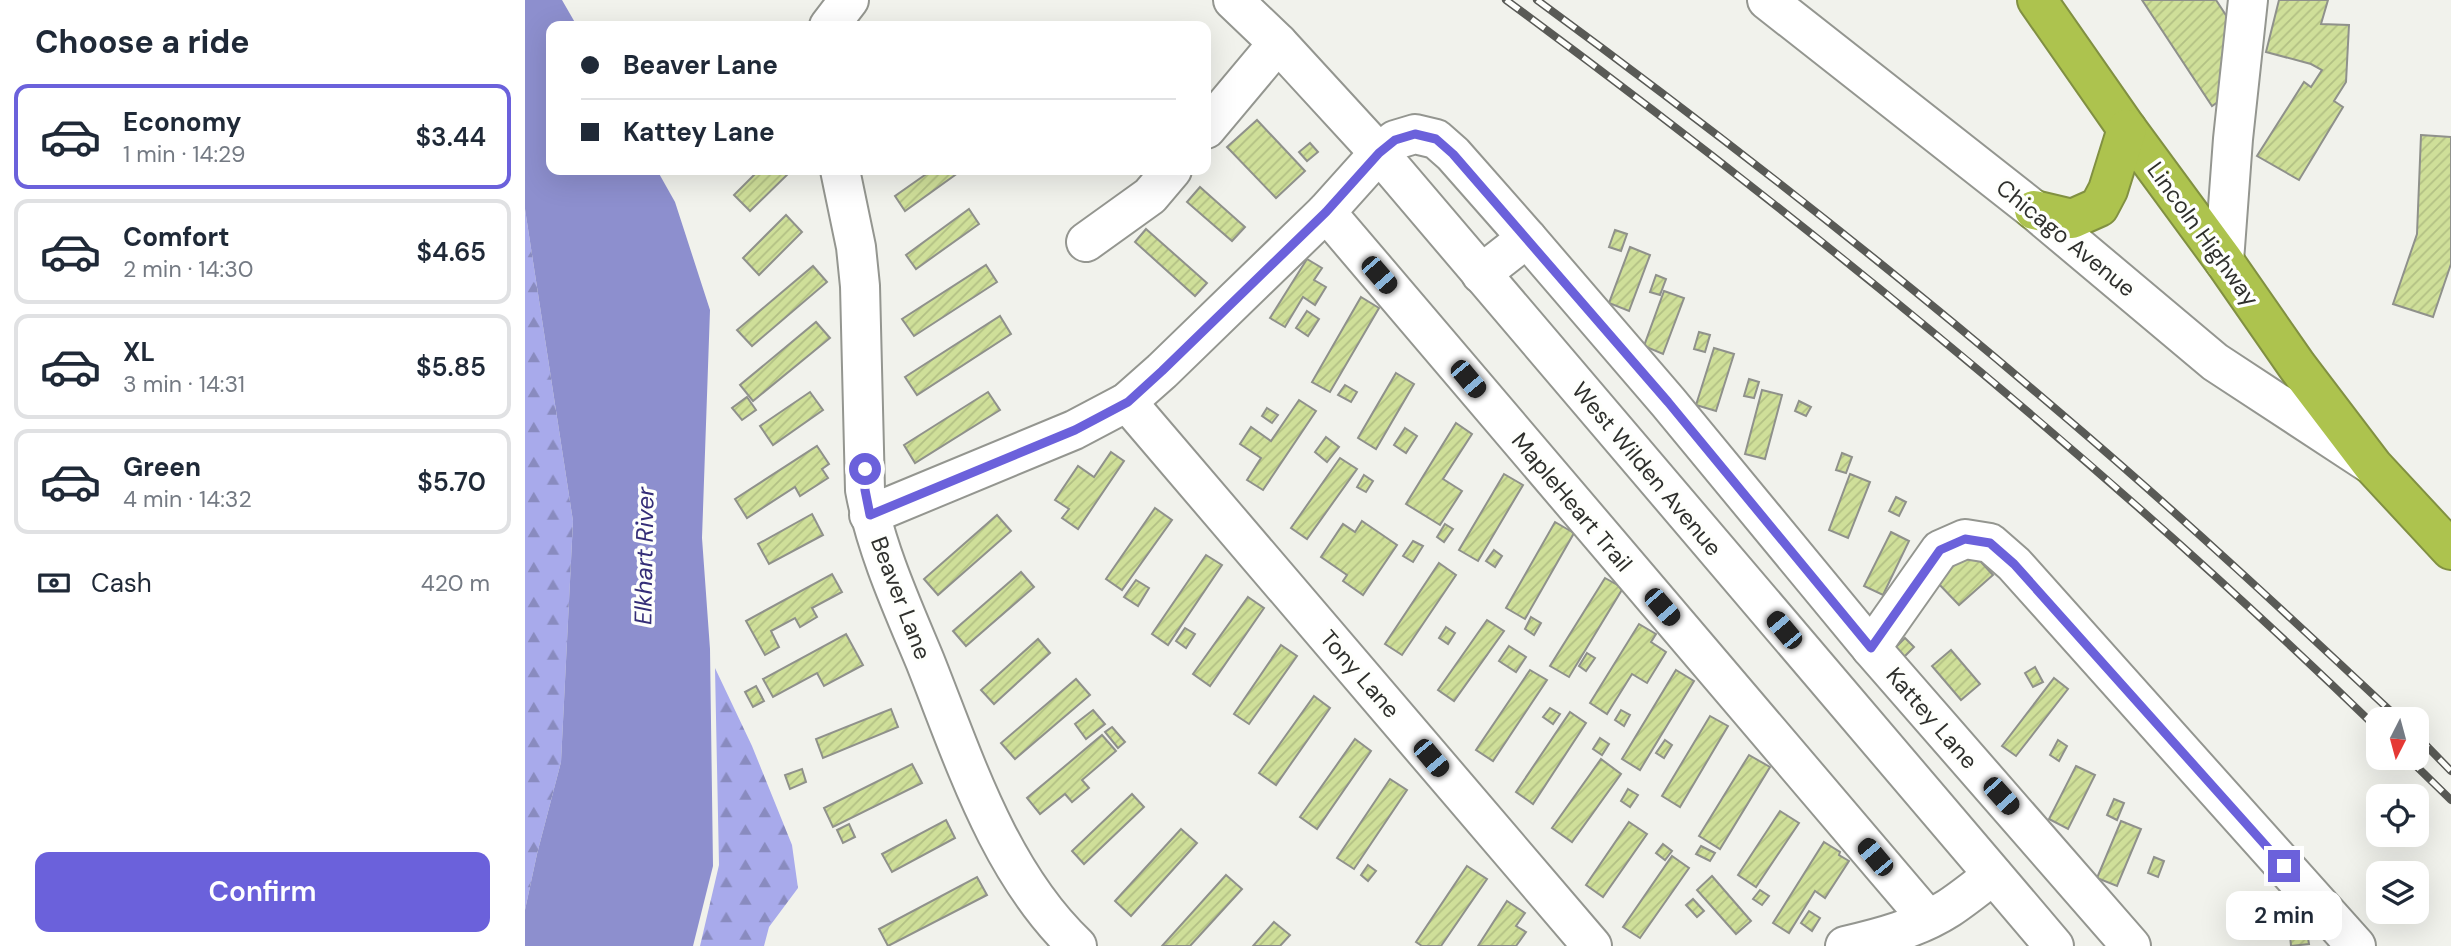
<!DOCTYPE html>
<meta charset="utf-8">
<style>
body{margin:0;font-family:"DM Sans",sans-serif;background:#f6f6f7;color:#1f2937;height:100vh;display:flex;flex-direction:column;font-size:26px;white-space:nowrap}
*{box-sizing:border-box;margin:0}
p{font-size:23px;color:#747a83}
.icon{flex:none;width:38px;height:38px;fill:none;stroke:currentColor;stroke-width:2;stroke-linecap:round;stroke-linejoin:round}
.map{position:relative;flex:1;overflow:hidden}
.sheet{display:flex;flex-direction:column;background:#fff;width:525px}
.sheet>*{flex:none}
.hud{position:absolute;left:21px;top:21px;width:665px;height:154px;border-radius:14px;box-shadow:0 7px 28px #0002;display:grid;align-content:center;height:154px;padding:0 35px;background:#fff}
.needle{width:46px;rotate:186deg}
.fabs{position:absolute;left:1841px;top:707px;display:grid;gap:14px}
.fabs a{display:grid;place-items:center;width:63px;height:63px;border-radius:14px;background:#fff;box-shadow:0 7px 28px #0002;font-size:35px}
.end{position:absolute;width:32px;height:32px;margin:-16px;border:9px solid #6b61db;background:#fff;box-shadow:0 0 0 4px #fff}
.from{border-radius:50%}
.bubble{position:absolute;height:49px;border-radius:14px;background:#fff;box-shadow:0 7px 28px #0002;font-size:23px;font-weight:600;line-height:49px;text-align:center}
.car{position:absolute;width:21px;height:42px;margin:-21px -10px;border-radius:9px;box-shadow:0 0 5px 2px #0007;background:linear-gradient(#222 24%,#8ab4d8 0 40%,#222 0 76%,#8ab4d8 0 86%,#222 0)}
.hud b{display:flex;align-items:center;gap:24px;height:66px;font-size:26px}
.hud b+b{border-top:2px solid #e0e1e3}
.hud i{width:18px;height:18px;background:#1f2937}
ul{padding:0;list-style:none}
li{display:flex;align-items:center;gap:21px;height:105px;margin:0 14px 10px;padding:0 21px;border:4px solid #e0e1e3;border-radius:14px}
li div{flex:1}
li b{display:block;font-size:26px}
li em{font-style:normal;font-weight:600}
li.current{border-color:#6b61db}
li>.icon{width:63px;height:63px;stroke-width:1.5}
h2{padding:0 35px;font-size:32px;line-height:84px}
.pay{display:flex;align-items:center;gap:18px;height:77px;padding:0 35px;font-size:26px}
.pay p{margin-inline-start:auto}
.cta{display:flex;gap:14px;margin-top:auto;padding:14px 35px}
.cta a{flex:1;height:80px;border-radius:14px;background:#6b61db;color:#fff;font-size:28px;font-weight:600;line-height:80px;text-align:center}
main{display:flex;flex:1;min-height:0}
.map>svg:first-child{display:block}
.forest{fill:url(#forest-firs)}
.water{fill:#8d8fce}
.building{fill:url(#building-hatch);stroke:#8f918b;stroke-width:2}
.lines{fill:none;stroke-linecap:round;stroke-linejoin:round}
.minor-casing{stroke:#949690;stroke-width:42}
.highway-casing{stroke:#819042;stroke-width:42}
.minor{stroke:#fff;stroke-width:38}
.highway{stroke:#adc34e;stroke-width:38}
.rail-casing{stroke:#595a56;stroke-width:8}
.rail{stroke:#fefffc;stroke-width:5;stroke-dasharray:16;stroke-linecap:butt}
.route{stroke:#6b61db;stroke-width:9}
.labels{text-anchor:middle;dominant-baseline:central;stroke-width:7;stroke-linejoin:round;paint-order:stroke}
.street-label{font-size:23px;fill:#2f302d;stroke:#fefffc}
.water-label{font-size:24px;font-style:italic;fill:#342d77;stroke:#fefffc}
</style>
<main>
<section class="sheet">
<h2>Choose a ride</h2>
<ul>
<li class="current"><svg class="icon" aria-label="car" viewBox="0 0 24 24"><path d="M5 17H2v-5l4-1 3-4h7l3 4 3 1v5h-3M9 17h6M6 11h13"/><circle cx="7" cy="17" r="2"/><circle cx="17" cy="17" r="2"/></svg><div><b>Economy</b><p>1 min · 14:29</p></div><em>$3.44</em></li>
<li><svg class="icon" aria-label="car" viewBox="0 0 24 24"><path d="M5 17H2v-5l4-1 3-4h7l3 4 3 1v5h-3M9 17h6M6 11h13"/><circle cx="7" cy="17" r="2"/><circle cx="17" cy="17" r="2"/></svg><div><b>Comfort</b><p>2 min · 14:30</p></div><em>$4.65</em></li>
<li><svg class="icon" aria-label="car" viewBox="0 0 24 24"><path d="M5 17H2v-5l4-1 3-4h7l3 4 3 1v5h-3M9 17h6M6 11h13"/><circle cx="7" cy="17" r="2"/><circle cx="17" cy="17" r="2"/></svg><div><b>XL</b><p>3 min · 14:31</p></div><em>$5.85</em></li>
<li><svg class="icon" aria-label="car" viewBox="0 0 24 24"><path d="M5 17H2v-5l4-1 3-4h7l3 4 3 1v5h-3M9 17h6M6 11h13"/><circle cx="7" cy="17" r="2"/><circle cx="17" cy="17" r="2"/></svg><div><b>Green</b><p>4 min · 14:32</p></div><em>$5.70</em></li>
</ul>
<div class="pay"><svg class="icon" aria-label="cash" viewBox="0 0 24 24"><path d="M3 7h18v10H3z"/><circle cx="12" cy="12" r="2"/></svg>Cash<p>420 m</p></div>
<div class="cta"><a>Confirm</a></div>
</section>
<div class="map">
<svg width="1926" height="946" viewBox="0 0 1926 946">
<defs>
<pattern id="forest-firs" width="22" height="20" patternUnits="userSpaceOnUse" patternTransform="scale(1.75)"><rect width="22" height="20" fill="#a8aaeb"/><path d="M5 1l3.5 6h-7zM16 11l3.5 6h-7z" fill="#898bbf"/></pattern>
<pattern id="building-hatch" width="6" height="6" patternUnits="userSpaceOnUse" patternTransform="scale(1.75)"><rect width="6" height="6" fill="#cfdf99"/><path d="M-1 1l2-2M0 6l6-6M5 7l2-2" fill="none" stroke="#b2c084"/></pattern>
</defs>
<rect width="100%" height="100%" fill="#f1f2ec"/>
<g class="forest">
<polygon points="0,209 48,521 36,762 12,854 0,910"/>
<polygon points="190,668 227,746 267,845 273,888 244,927 239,946 175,946 194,865"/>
</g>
<polygon class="water" points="0,0 37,0 52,26 26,26 26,170 132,170 150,202 185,310 177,538 185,649 188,866 168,946 0,946 0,910 12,854 36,762 48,521 0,209"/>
<g class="building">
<polygon points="1617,0 1691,0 1708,26 1700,97 1687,106"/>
<polygon points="1754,0 1803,0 1796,24 1824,25 1821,82 1809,101 1818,107 1774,180 1732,156 1779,82 1786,87 1797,70 1786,64 1741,52"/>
<polygon points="732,120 780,171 751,198 702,147"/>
<polygon points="1896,135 1926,137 1926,264 1908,317 1868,304 1892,234"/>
<polygon points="785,143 793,152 782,161 774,152"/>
<polygon points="234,170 267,170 225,211 209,195"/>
<polygon points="407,170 437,170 380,211 370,196"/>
<polygon points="675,187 720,227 707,241 662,202"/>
<polygon points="444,209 454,224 391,269 381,255"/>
<polygon points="261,215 277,232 234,275 218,258"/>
<polygon points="621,229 682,283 670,296 610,242"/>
<polygon points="1090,230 1102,234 1096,251 1084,247"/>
<polygon points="1105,247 1125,255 1104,311 1084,303"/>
<polygon points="782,259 797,268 789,280 801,287 790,305 778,297 760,327 745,318"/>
<polygon points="461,265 472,282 389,336 377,319"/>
<polygon points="288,266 302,282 227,346 212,330"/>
<polygon points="1131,275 1141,279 1135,295 1125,292"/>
<polygon points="1139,291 1159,298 1138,354 1119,346"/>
<polygon points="836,297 854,308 805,392 787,382"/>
<polygon points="782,311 794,319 783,336 771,328"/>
<polygon points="475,316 486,334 392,395 380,377"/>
<polygon points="291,322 305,338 228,401 215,385"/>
<polygon points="1174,332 1185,335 1180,352 1169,349"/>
<polygon points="1189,348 1209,354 1191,411 1171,405"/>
<polygon points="871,373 889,384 851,449 833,438"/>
<polygon points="1224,379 1234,382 1229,398 1219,396"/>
<polygon points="820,385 832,392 826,402 813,395"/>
<polygon points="1237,390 1257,395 1240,459 1220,454"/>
<polygon points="285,392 298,410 248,445 235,426"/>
<polygon points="463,392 475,410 390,463 379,445"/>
<polygon points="222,397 231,410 217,420 207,408"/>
<polygon points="774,400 791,411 738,490 722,480 736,458 715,444 726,427 746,441"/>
<polygon points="1274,401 1286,407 1281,416 1270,411"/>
<polygon points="742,408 753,415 747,423 737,416"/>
<polygon points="931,423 947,434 918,479 937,491 915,525 881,504"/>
<polygon points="880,428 892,436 881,453 869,445"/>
<polygon points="801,437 814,447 802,462 790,452"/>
<polygon points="292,446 304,464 297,469 303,478 275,496 270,487 222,518 210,499"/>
<polygon points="586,452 599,461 553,529 537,518 544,509 530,500 553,466 569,477"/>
<polygon points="1317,453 1327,457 1321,473 1311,470"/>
<polygon points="815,458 832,469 782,539 766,528"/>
<polygon points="979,474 998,485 953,561 934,550"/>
<polygon points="1325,474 1345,482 1323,538 1304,530"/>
<polygon points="839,475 848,481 841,492 832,487"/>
<polygon points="1371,497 1381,502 1374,516 1364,511"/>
<polygon points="630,508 647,520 597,590 581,579"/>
<polygon points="287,514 298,535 244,564 233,544"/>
<polygon points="472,515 486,531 413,595 399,579"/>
<polygon points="837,521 872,545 838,595 818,581 822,575 796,557 818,524 830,532"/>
<polygon points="1030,522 1049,533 1000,619 981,608"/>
<polygon points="920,524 928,529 919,542 912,537"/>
<polygon points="1366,532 1384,541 1358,595 1339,586"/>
<polygon points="888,541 898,546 888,562 878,556"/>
<polygon points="969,550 977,556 970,567 961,561"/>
<polygon points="1445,550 1468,575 1434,605 1411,581"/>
<polygon points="681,555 697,565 643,645 627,634"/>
<polygon points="914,563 931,575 877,655 860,644"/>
<polygon points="496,572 509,587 441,646 428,631"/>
<polygon points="307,574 317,592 287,608 292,617 275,627 270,618 246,631 254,647 240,655 221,621"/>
<polygon points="1080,578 1098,588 1044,677 1025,666"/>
<polygon points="611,580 624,588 613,606 599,597"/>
<polygon points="723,597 739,608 685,686 668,674"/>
<polygon points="1006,617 1016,623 1009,635 1000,629"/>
<polygon points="962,620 979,631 929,701 913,690"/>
<polygon points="1114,624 1131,634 1126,642 1141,652 1122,683 1107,674 1082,714 1065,703"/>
<polygon points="921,627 930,633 923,644 914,638"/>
<polygon points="660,628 670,634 661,648 651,641"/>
<polygon points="321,634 338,665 299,686 292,673 248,697 238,679"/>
<polygon points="1380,638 1389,647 1376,660 1367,651"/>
<polygon points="513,639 525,653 469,704 456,690"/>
<polygon points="756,645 772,656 724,724 709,714"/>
<polygon points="984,646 1001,657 991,672 974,661"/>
<polygon points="1426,650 1455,684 1436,700 1407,666"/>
<polygon points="1062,653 1070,658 1061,671 1054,666"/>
<polygon points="1510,667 1518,682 1508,687 1500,673"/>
<polygon points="1005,670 1022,680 968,761 951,750"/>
<polygon points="1151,670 1169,681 1115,770 1097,759"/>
<polygon points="1529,678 1543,689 1491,756 1477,746"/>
<polygon points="551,679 565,695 490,759 476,743"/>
<polygon points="231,686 239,701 228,707 220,692"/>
<polygon points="789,696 805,708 751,785 734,773"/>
<polygon points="1025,708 1035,714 1028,724 1018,717"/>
<polygon points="366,709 373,727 298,758 291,739"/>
<polygon points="568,710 580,724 561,739 550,724"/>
<polygon points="1096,710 1105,715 1099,726 1090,720"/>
<polygon points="1045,712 1061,723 1008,804 991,792"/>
<polygon points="1185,716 1203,726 1155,807 1137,796"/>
<polygon points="587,727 600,742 593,748 580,732"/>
<polygon points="577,735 591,751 557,780 564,788 547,802 540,794 515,814 502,798"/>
<polygon points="1075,738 1084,744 1077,755 1068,749"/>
<polygon points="830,739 846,751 792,829 775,817"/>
<polygon points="1140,740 1147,745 1139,758 1131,753"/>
<polygon points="1533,740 1542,746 1534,761 1525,755"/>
<polygon points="1224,755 1245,767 1195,849 1174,836"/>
<polygon points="1076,759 1096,774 1047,842 1027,828"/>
<polygon points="387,764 397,783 308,827 299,808"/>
<polygon points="1551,766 1570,775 1543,829 1524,819"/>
<polygon points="277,769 281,782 265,789 260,775"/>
<polygon points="865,779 882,790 829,869 812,858"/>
<polygon points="1103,789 1113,795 1105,807 1096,801"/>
<polygon points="607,794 619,807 559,864 547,851"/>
<polygon points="1589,799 1599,803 1592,820 1582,815"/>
<polygon points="1255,811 1274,823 1231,887 1213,875"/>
<polygon points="421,820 430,838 367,872 357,854"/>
<polygon points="1596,821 1616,829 1592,886 1572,878"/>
<polygon points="1104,822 1122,834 1078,897 1061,885"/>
<polygon points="324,824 330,837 318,843 312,830"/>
<polygon points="656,829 672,843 606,916 590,901"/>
<polygon points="1299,842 1315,852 1314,855 1324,861 1300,898 1290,891 1264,933 1248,923"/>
<polygon points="1138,844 1147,851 1140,860 1131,853"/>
<polygon points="1176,846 1190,853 1185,861 1171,854"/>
<polygon points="1147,856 1164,868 1115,938 1098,927"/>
<polygon points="1629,857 1639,861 1633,877 1623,873"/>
<polygon points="843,865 851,871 843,881 836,875"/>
<polygon points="942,866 962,879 916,946 897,946 891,942"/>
<polygon points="701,875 717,889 665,946 637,946"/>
<polygon points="1187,876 1226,921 1211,934 1172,890"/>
<polygon points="452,877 462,895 363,946 354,929"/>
<polygon points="1235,890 1244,896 1237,905 1228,899"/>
<polygon points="1168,899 1179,911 1172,917 1161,905"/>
<polygon points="982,901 1000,913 991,926 1001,932 991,946 953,946"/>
<polygon points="1284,911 1295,918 1287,931 1276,923"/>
<polygon points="749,922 765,935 755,946 728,946"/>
<polygon points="1782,932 1784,944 1766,946 1765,935"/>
</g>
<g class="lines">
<g class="minor-casing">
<g id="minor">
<polyline points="708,0 753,43 854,153 1529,946"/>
<polyline points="1242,0 1509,210 1690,362 1844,463"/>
<polyline points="304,26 324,0"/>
<polyline points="681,129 753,43"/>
<path d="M315,170L331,247L335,286L340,490C351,549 377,606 400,661C439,759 474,872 552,946"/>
<polyline points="801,212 1403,919"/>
<polyline points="561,242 625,196 647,170"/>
<polyline points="1699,261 1708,139 1723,0"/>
<polyline points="956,274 1002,238 1143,402 1346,648 1606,946"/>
<polyline points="602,402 1067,946"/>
<polyline points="344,515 549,430 602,402 637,371 801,212 854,153 870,140 890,134 911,139 928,154 1002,238"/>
<polyline points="1346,648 1415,550 1440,539 1465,543 1489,564 1831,946"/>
<path d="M1320,946C1355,938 1393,928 1424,908C1439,898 1454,886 1468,875"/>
</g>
</g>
<g class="highway-casing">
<g id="highway">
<polyline points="1512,0 1602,129 1699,261 1772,366 1848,466 1926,550"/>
<polyline points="1509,210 1547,219 1574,207 1583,190 1602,129"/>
</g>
</g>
<use href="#minor" class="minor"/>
<use href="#highway" class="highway"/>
<g class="rail-casing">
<g id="rail">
<path d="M981,0C1286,225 1581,465 1853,729"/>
<path d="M1012,0C1192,132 1369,270 1539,416C1654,514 1764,616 1874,719"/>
<polyline points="1892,736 1926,771"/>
<polyline points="1883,758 1926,800"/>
</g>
</g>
<use href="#rail" class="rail"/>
</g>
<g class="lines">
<polyline class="route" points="340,469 340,490 345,515 550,430 603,402 637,371 801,212 854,153 870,140 890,134 911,139 928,154 1143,402 1346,648 1415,550 1440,539 1465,543 1489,564 1759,866"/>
</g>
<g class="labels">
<g class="street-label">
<text transform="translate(1678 234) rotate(54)">Lincoln Highway</text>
<text transform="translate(1541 238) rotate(39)">Chicago Avenue</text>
<text transform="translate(1122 469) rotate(50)">West Wilden Avenue</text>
<text transform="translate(1047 502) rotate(50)">MapleHeart Trail</text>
<text transform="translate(376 598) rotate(69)">Beaver Lane</text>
<text transform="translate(835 674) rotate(49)">Tony Lane</text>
<text transform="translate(1407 718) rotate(49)">Kattey Lane</text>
</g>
<g class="water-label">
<text transform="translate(119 556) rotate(-89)">Elkhart River</text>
</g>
</g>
</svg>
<div class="fabs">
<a><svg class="needle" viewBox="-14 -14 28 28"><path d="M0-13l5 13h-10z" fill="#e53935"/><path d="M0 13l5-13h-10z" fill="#747a83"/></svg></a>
<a><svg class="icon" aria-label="locate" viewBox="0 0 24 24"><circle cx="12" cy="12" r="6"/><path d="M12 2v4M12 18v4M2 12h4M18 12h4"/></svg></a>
<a><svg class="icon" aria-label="layers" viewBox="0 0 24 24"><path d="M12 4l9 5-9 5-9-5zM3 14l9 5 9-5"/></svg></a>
</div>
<i class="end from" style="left:340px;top:469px"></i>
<i class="end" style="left:1759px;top:866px"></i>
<div class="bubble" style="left:1701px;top:891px;width:116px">2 min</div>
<i class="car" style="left:854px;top:275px;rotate:139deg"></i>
<i class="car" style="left:943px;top:379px;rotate:140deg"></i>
<i class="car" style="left:1137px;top:607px;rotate:139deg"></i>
<i class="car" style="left:1259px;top:630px;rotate:320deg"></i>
<i class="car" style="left:906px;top:758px;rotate:140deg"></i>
<i class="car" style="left:1476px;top:796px;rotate:138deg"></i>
<i class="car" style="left:1350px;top:857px;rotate:320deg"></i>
<div class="hud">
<b><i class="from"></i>Beaver Lane</b>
<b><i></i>Kattey Lane</b>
</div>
</div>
</main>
